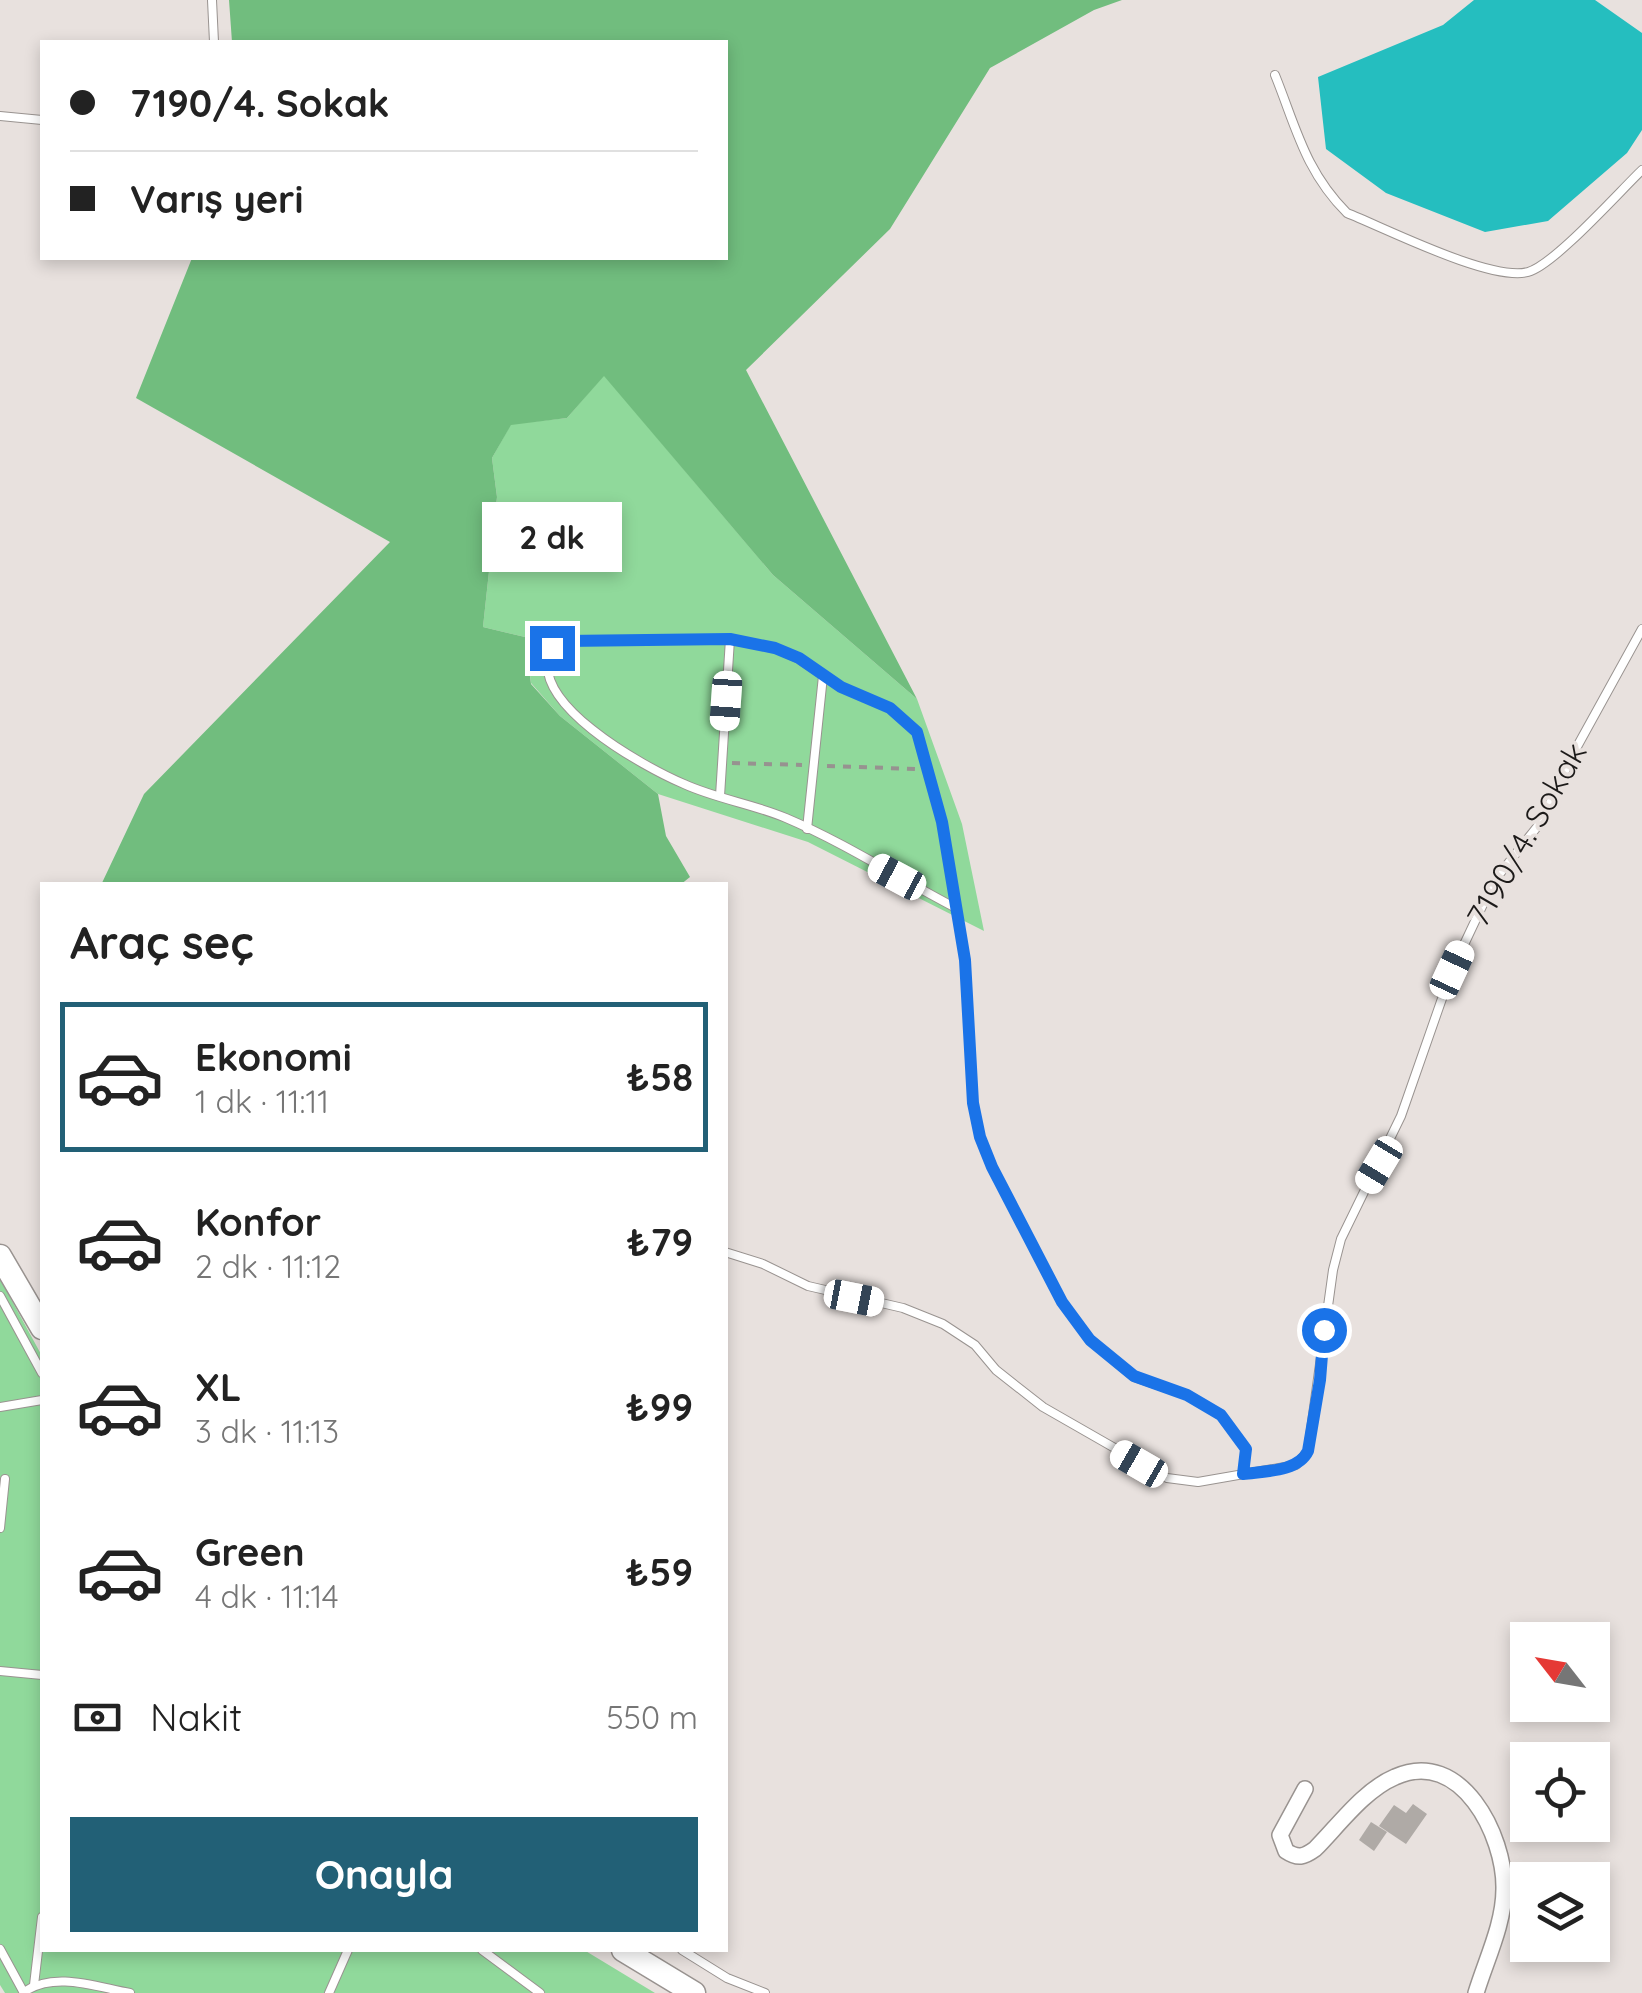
<!DOCTYPE html>
<html lang="tr">
<meta charset="utf-8">
<style>
body{margin:0;font-family:Quicksand,sans-serif;background:#f6f6f6;color:#222;height:100vh;display:flex;flex-direction:column;font-size:38px;white-space:nowrap}
*{box-sizing:border-box;margin:0}
p{font-size:32px;color:#767676}
.icon{flex:none;width:55px;height:55px;fill:none;stroke:currentColor;stroke-width:2;stroke-linecap:round;stroke-linejoin:round}
.map{position:relative;flex:1;overflow:hidden}
.details{position:absolute;left:40px;top:882px;width:688px;height:1070px;display:flex;flex-direction:column;background:#fff;border-radius:0px;box-shadow:0 5px 15px #0003}
.details>*{flex:none}
.top-card{position:absolute;left:40px;top:40px;width:688px;height:220px;border-radius:0px;box-shadow:0 5px 15px #0003;display:grid;align-content:center;height:220px;padding:0 30px;background:#fff}
.needle{width:65px;rotate:301deg}
.buttons{position:absolute;left:1510px;top:1622px;display:grid;gap:20px}
.buttons a{display:grid;place-items:center;width:100px;height:100px;border-radius:0px;background:#fff;box-shadow:0 5px 15px #0003;font-size:50px}
.end{position:absolute;width:45px;height:45px;margin:-22px;border:12px solid #1a73e8;background:#fff;box-shadow:0 0 0 5px #fff}
.from{border-radius:50%}
.bubble{position:absolute;height:70px;border-radius:0px;background:#fff;box-shadow:0 5px 15px #0003;font-size:32px;font-weight:700;line-height:70px;text-align:center}
.car{position:absolute;width:30px;height:60px;margin:-30px -15px;border-radius:12px;box-shadow:0 0 8px 2px #0007;background:linear-gradient(#fff 24%,#345 0 40%,#fff 0 76%,#345 0 86%,#fff 0)}
.top-card b{display:flex;align-items:center;gap:35px;height:95px;font-size:38px}
.top-card b+b{border-top:2px solid #e0e0e0}
.top-card i{width:25px;height:25px;background:#222}
ul{padding:0;list-style:none}
li{display:flex;align-items:center;gap:30px;height:150px;margin:0 20px 15px;padding:0 10px;border:5px solid transparent;border-radius:0px}
li div{flex:1}
li b{display:block;font-size:38px}
li em{font-style:normal;font-weight:700}
li.on{border-color:#226076}
li>.icon{width:90px;height:90px;stroke-width:1.5}
h2{padding:0 30px;font-size:45px;line-height:120px}
.pay{display:flex;align-items:center;gap:25px;height:110px;padding:0 30px;font-size:38px}
.pay p{margin-inline-start:auto}
.button{display:flex;gap:20px;margin-top:auto;padding:20px 30px}
.button a{flex:1;height:115px;border-radius:0px;background:#226076;color:#fff;font-size:40px;font-weight:700;line-height:115px;text-align:center}
.map>svg:first-child{display:block}
.green{fill:#90d99b}
.forest{fill:#71bd7e}
.water{fill:#25bebf}
.building{fill:#afaaa6}
.lines{fill:none;stroke-linecap:round;stroke-linejoin:round}
.lane-casing{stroke:#999390;stroke-width:10}
.street-casing{stroke:#999390;stroke-width:18}
.secondary-casing{stroke:#999390;stroke-width:25}
.path{stroke:#979290;stroke-width:4;stroke-dasharray:8 8;stroke-linecap:butt}
.lane{stroke:#fff;stroke-width:8}
.street{stroke:#fff;stroke-width:15}
.secondary{stroke:#fff;stroke-width:22}
.route{stroke:#1a73e8;stroke-width:12}
.labels{text-anchor:middle;dominant-baseline:central;stroke-width:8;stroke-linejoin:round;paint-order:stroke}
.street-label{font-size:32px;fill:#1c1a19;stroke:#e8e1de}
</style>
<div class="map">
<svg width="1642" height="1993" viewBox="0 0 1642 1993">
<rect width="100%" height="100%" fill="#e8e1de"/>
<g class="green">
<polygon points="604,375 773,575 917,699 962,824 984,931 808,842 658,794 560,716 531,683 525,637 483,627 497,497 492,458 511,424 567,418"/>
<polygon points="0,1279 42,1356 42,1950 584,1950 655,1993 5,1993 0,1985"/>
</g>
<polygon class="forest" points="229,0 1122,0 1094,10 990,68 890,229 746,370 917,699 773,575 604,376 567,418 511,425 492,458 497,497 483,627 525,637 531,684 560,716 658,794 666,836 690,877 680,885 101,885 144,794 390,542 136,398 192,258 725,258 725,42 232,42"/>
<polygon class="water" points="1474,0 1595,0 1642,33 1642,130 1627,153 1548,221 1485,232 1386,193 1326,149 1318,77 1443,25"/>
<g class="building">
<polygon points="1413,1804 1427,1814 1406,1844 1379,1826 1394,1805 1406,1813"/>
<polygon points="1371,1822 1387,1832 1374,1851 1359,1840"/>
</g>
<g class="lines">
<g class="lane-casing">
<g id="lane">
<polyline points="212,0 214,42"/>
<path d="M1275,75C1296,127 1305,171 1347,213C1385,228 1491,282 1528,272C1554,265 1619,192 1642,170"/>
<polyline points="0,116 42,120"/>
<polyline points="720,796 730,639"/>
<polyline points="807,829 823,676"/>
<path d="M956,908C900,879 845,843 786,818C753,804 717,799 684,784C644,767 523,701 552,648L564,641L730,639L775,648L799,659L841,687L890,708L917,732L942,822L965,960L973,1103L980,1137L992,1167L1062,1302L1090,1340L1134,1377L1187,1395L1221,1415L1246,1449L1243,1474"/>
<polyline points="725,1252 763,1264 808,1286 903,1308 943,1324 975,1345 996,1370 1043,1407 1167,1478 1198,1482 1296,1465 1308,1451 1333,1270 1341,1239 1401,1116 1452,970 1494,881 1541,822 1573,754 1642,629"/>
<polyline points="0,1296 42,1373"/>
<polyline points="0,1407 42,1400"/>
<polyline points="0,1528 5,1479"/>
<polyline points="0,1671 42,1675"/>
<polyline points="0,1949 24,1993"/>
<polyline points="482,1950 540,1993"/>
<polyline points="682,1950 727,1978 765,1993"/>
<polyline points="34,1985 42,1917"/>
<path d="M24,1992C55,1971 96,1987 130,1993"/>
<polyline points="329,1993 348,1950"/>
</g>
</g>
<g class="street-casing">
<path id="street" d="M1305,1789L1280,1835L1286,1851C1298,1859 1304,1857 1315,1849C1338,1826 1364,1790 1395,1777C1461,1747 1505,1836 1504,1889C1504,1924 1486,1960 1476,1993"/>
</g>
<g class="secondary-casing">
<g id="secondary">
<polyline points="0,1256 42,1328"/>
<polyline points="623,1950 694,1993"/>
</g>
</g>
<g class="path">
<polyline points="732,763 802,765"/>
<polyline points="827,766 917,769"/>
</g>
<use href="#lane" class="lane"/>
<use href="#street" class="street"/>
<use href="#secondary" class="secondary"/>
</g>
<g class="lines">
<path class="route" d="M552,648L564,641L730,639L775,648L799,658L841,687L890,708L917,732L942,822L965,960L973,1103L980,1137L992,1167L1062,1302L1090,1340L1134,1376L1187,1395L1221,1415L1246,1449L1243,1474C1265,1471 1298,1472 1308,1451L1320,1380L1324,1330"/>
</g>
<g class="labels">
<g class="street-label">
<text transform="translate(1526 834) rotate(-60)">7190/4. Sokak</text>
</g>
</g>
</svg>
<div class="buttons">
<a><svg class="needle" viewBox="-14 -14 28 28"><path d="M0-13l5 13h-10z" fill="#e53935"/><path d="M0 13l5-13h-10z" fill="#767676"/></svg></a>
<a><svg class="icon" aria-label="locate" viewBox="0 0 24 24"><circle cx="12" cy="12" r="6"/><path d="M12 2v4M12 18v4M2 12h4M18 12h4"/></svg></a>
<a><svg class="icon" aria-label="layers" viewBox="0 0 24 24"><path d="M12 4l9 5-9 5-9-5zM3 14l9 5 9-5"/></svg></a>
</div>
<i class="end from" style="left:1324px;top:1330px"></i>
<i class="end" style="left:552px;top:648px"></i>
<div class="bubble" style="left:482px;top:502px;width:140px">2 dk</div>
<i class="car" style="left:726px;top:701px;rotate:184deg"></i>
<i class="car" style="left:897px;top:877px;rotate:298deg"></i>
<i class="car" style="left:1452px;top:970px;rotate:25deg"></i>
<i class="car" style="left:1379px;top:1165px;rotate:211deg"></i>
<i class="car" style="left:854px;top:1298px;rotate:101deg"></i>
<i class="car" style="left:1139px;top:1464px;rotate:300deg"></i>
<div class="top-card">
<b><i class="from"></i>7190/4. Sokak</b>
<b><i></i>Varış yeri</b>
</div>
<section class="details">
<h2>Araç seç</h2>
<ul>
<li class="on"><svg class="icon" aria-label="car" viewBox="0 0 24 24"><path d="M5 17H2v-5l4-1 3-4h7l3 4 3 1v5h-3M9 17h6M6 11h13"/><circle cx="7" cy="17" r="2"/><circle cx="17" cy="17" r="2"/></svg><div><b>Ekonomi</b><p>1 dk · 11:11</p></div><em>₺58</em></li>
<li><svg class="icon" aria-label="car" viewBox="0 0 24 24"><path d="M5 17H2v-5l4-1 3-4h7l3 4 3 1v5h-3M9 17h6M6 11h13"/><circle cx="7" cy="17" r="2"/><circle cx="17" cy="17" r="2"/></svg><div><b>Konfor</b><p>2 dk · 11:12</p></div><em>₺79</em></li>
<li><svg class="icon" aria-label="car" viewBox="0 0 24 24"><path d="M5 17H2v-5l4-1 3-4h7l3 4 3 1v5h-3M9 17h6M6 11h13"/><circle cx="7" cy="17" r="2"/><circle cx="17" cy="17" r="2"/></svg><div><b>XL</b><p>3 dk · 11:13</p></div><em>₺99</em></li>
<li><svg class="icon" aria-label="car" viewBox="0 0 24 24"><path d="M5 17H2v-5l4-1 3-4h7l3 4 3 1v5h-3M9 17h6M6 11h13"/><circle cx="7" cy="17" r="2"/><circle cx="17" cy="17" r="2"/></svg><div><b>Green</b><p>4 dk · 11:14</p></div><em>₺59</em></li>
</ul>
<div class="pay"><svg class="icon" aria-label="cash" viewBox="0 0 24 24"><path d="M3 7h18v10H3z"/><circle cx="12" cy="12" r="2"/></svg>Nakit<p>550 m</p></div>
<div class="button"><a>Onayla</a></div>
</section>
</div>
